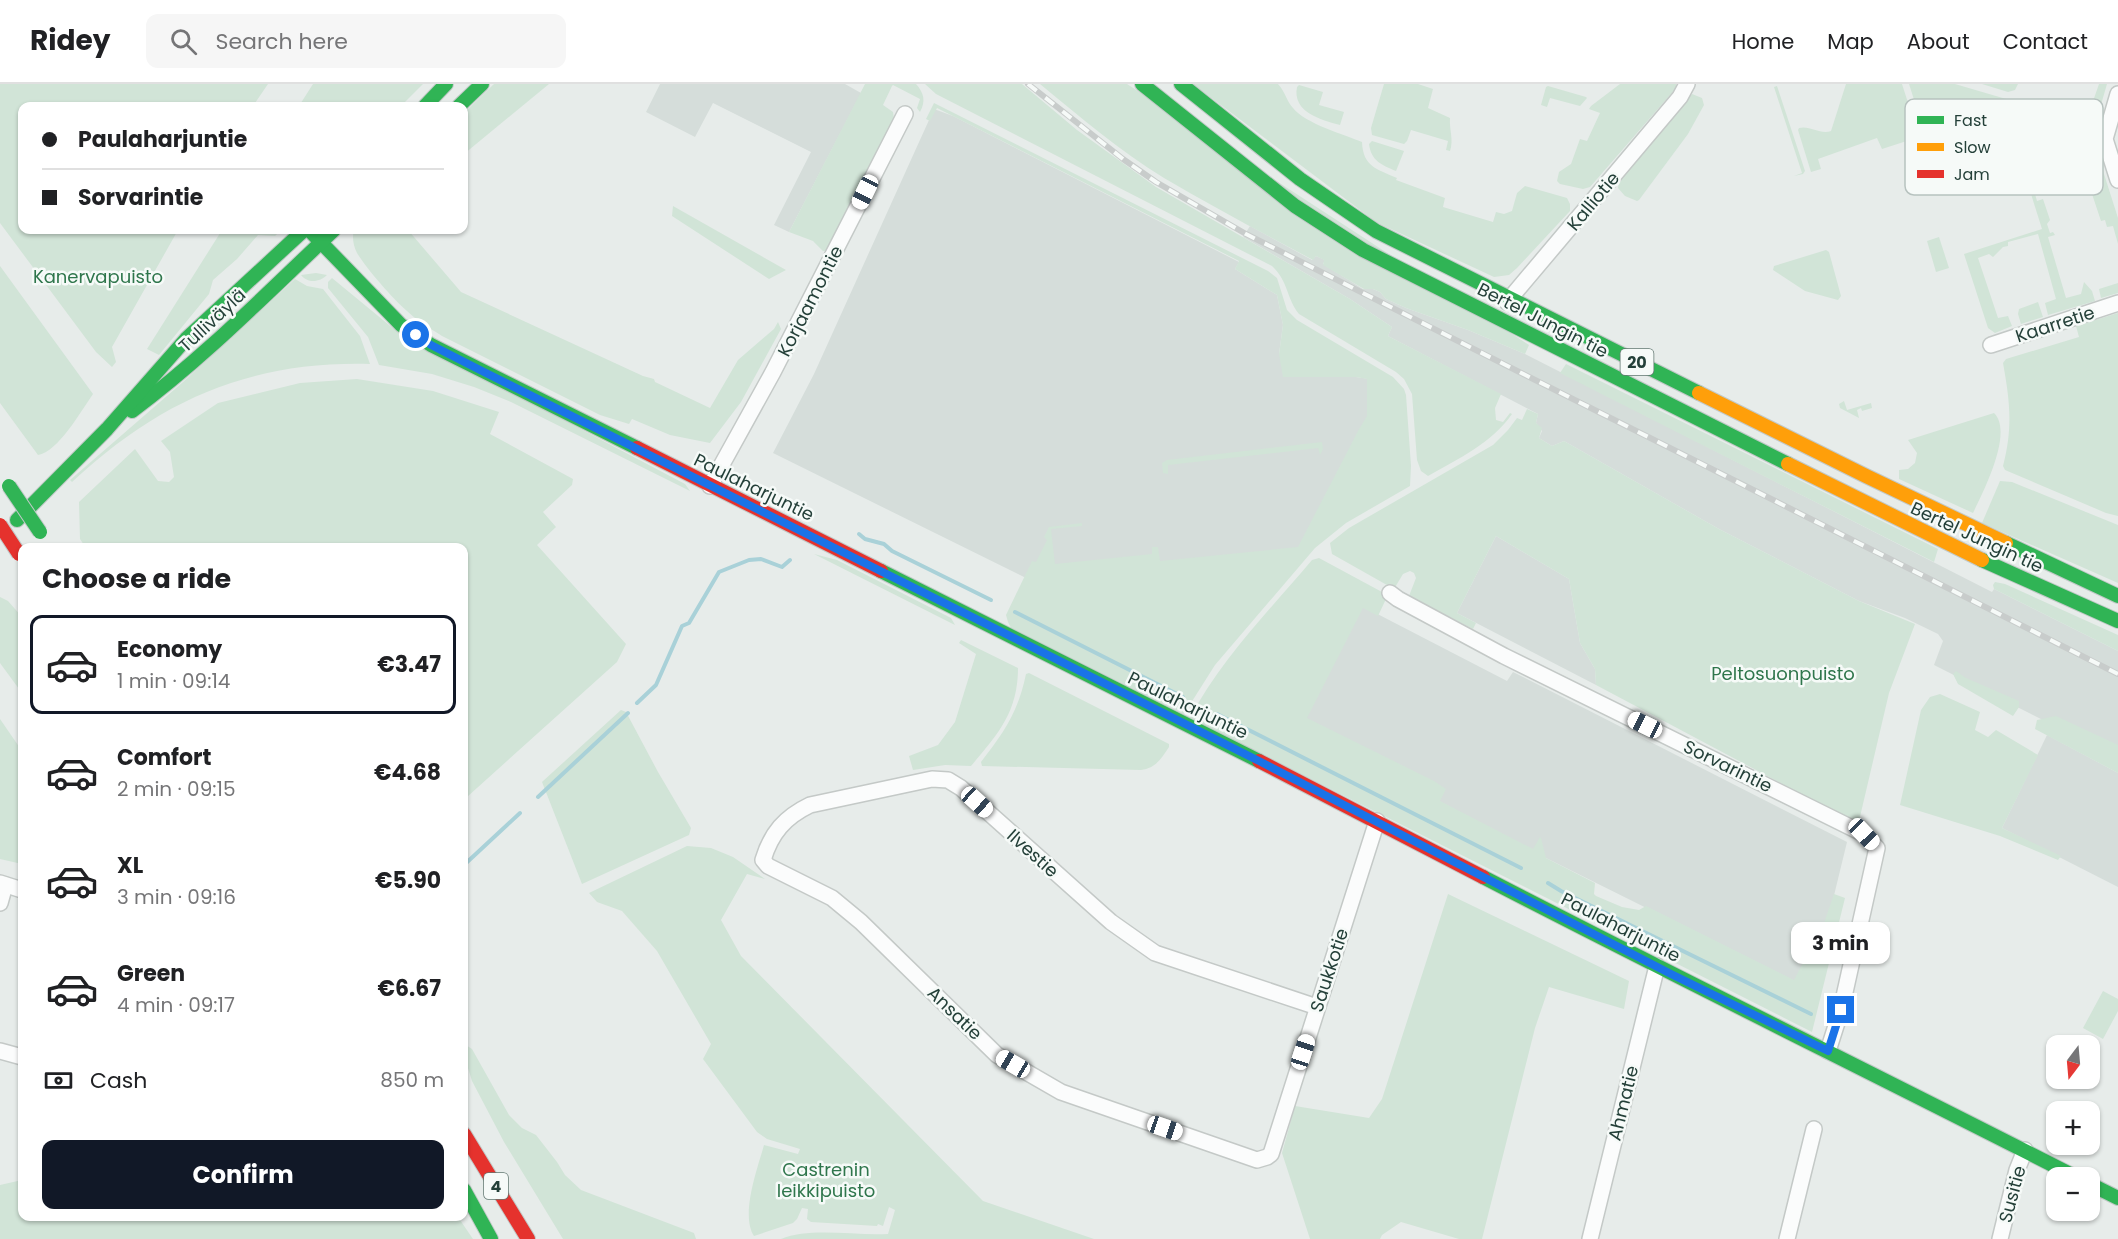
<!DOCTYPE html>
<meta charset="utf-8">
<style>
body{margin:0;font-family:Poppins,sans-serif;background:#f6f6f6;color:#202124;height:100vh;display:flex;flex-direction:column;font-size:22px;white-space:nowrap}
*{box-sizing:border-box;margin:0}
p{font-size:20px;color:#757577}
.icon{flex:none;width:33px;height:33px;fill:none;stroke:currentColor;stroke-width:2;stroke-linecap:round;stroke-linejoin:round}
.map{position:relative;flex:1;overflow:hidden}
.panel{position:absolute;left:18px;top:459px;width:450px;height:678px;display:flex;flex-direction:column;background:#fff;border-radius:12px;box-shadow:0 2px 4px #0004}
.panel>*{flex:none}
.guide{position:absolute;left:18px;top:18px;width:450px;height:132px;border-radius:12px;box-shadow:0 2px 4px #0004;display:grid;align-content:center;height:132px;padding:0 24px;background:#fff}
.needle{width:39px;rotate:196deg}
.buttons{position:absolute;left:2046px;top:951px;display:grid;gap:12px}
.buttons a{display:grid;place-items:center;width:54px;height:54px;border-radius:12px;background:#fff;box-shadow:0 2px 4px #0004;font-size:30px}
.end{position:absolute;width:27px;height:27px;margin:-14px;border:8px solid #1a73e8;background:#fff;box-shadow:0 0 0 3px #fff}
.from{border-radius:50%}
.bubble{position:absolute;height:42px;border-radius:12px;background:#fff;box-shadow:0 2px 4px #0004;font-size:20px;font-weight:700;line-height:42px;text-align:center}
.car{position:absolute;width:18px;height:36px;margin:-18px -9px;border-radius:8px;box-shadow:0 0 4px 2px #0007;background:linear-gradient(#fff 24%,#345 0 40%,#fff 0 76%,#345 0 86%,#fff 0)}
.guide b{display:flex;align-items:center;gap:21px;height:57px;font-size:22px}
.guide b+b{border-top:2px solid #e0e0e0}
.guide i{width:15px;height:15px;background:#202124}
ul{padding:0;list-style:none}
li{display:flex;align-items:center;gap:18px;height:99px;margin:0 12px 9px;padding:0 12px;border:3px solid transparent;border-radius:12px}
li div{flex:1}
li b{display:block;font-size:22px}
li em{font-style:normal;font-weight:700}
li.active{border-color:#111827}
li>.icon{width:54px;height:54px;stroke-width:1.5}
h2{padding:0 24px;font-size:27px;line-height:72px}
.pay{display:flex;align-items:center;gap:15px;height:66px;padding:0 24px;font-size:22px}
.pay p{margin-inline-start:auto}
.primary-button{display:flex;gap:12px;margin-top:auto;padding:12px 24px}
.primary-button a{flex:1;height:69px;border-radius:12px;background:#111827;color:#fff;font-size:24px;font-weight:700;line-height:69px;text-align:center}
header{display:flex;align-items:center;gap:36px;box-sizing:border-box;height:84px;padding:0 30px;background:#fff;border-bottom:2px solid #e0e0e0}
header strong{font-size:28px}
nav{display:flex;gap:33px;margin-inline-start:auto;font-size:21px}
.search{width:420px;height:54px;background:#f6f6f6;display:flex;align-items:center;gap:15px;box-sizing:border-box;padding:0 21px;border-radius:12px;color:#757577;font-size:22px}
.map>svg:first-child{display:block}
.built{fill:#d5ddda}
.green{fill:#d1e4d7}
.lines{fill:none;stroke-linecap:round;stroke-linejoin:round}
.stream{stroke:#a9d1d8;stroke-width:4}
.street-casing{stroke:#c4c9c7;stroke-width:18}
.fast-casing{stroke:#c2c9c7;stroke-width:16}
.slow-casing{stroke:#c2c9c7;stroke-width:16}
.jam-casing{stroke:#c2c9c7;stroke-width:16}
.street{stroke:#fbfcfc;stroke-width:15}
.fast{stroke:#30b455;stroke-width:14}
.slow{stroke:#ff9f0a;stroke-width:14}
.jam{stroke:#e5322d;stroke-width:14}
.rail-casing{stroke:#c8cccb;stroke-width:6}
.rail{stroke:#f6faf8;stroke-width:4;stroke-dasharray:11;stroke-linecap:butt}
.fast-bridge-casing{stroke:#c2cac9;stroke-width:16;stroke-linecap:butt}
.jam-bridge-casing{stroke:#c2cac9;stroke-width:16;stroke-linecap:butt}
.fast-bridge{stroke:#30b455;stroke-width:14}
.jam-bridge{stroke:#e5322d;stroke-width:14}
.route{stroke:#1a73e8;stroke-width:8}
.labels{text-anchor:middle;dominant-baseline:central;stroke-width:5;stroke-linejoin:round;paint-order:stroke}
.shield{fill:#f6faf8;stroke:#637872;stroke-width:1.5}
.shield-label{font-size:16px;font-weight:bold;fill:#244039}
.street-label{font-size:18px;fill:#244039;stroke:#f6faf8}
.park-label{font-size:18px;fill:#2f764c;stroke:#f6faf8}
.key{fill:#f6faf8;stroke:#b7c2bf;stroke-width:1.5}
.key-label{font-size:16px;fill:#244039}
</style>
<header>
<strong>Ridey</strong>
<div class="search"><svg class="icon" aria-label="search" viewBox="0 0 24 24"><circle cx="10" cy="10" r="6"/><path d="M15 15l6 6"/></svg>Search here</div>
<nav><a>Home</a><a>Map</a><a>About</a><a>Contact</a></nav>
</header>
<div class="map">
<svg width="2118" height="1155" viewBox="0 0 2118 1155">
<rect width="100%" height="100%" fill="#e7ecea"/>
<g class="built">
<polygon points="660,0 845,0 861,9 789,148 774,141 811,68 713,19 695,53 646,28"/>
<polygon points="934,25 953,32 1239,178 1235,185 1277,211 1283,241 1279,270 1356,293 1391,298 1307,464 1024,493 773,369 814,290"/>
<polygon points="1250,142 1312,176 1316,172 1325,176 1323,180 1363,205 1373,205 1380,208 1386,215 1406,224 1468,246 1525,270 1992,508 1994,505 2118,567 2118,674 1934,581 1943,557 1938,550 1905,534 1859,517 1719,445 1564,357 1552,362 1539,354 1542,347 1536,339 1538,330 1388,252 1392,243 1350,215 1243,153"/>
<polygon points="1496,452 1569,495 1580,559 1595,585 1596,601 1457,529"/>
<polygon points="1362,522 1507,597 1513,588 1847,758 1811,906 1546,774 1437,716 1305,635"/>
<polygon points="2047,651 2118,689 2118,803 2002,744"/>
</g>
<g class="green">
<polygon points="0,0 268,0 253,22 22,22 22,146 178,146 112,263 116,278 112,283 96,268 0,139"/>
<polygon points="313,0 423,0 401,22 299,22"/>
<polygon points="494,0 549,0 464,70 464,29"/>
<path d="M865,0H916C924,9 926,17 920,28L917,24L920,15L893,1L892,2L883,21L893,28L894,35L827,167H823L813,157L789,148Z"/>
<path d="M925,0H1022L1077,46L1156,103L1350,215L1392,243L1388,252L1501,310L1495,324L1496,336L1503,338L1510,329L1512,330C1491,360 1459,374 1428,392L1421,387L1417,376L1412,310L1404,295L1396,288L1299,230C1286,214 1289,198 1272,182L936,10Z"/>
<path d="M1040,0H1127L1529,261L1525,270L1468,246L1406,224L1386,215L1380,208L1373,205H1364L1323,181L1324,176L1316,172L1313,176C1263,149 1213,123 1164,94C1121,68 1079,32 1040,0Z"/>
<path d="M1193,0H1278C1286,9 1287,18 1293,24C1306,40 1343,50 1362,58C1363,83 1377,85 1397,94L1396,96L1445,114L1443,123L1493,138L1496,128L1504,130L1512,127L1517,109L1525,102L1567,114L1570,120V127L1517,184L1509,191L1494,193L1376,138Z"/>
<path d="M1384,0H1418L1433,5L1428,24L1450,34C1449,45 1454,56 1450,67L1446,66L1448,57L1411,46L1407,57L1404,60L1372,51L1371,44Z"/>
<polygon points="1620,0 1676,0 1677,3 1590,103 1583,105 1560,100 1557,97 1559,88 1571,80 1580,55 1587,57 1600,29 1589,25 1591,22"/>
<path d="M1846,0H1902L1919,53L1882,65L1877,54L1818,75L1821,85L1811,88L1798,46L1799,44C1810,41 1820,51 1831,47Z"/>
<polygon points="1909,0 1955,0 2013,17 2017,22 2037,80 1952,107 1946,107 1942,103"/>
<polygon points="1982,0 2018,0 2015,6 2008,8"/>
<polygon points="2099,0 2107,0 2100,24 2096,26 2091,23"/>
<path d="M1299,1L1323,8L1319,21L1344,28L1340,41C1321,36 1292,28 1297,3Z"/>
<polygon points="1548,2 1586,13 1587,14 1580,22 1550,14 1547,23 1541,21 1546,3"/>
<polygon points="1777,2 1805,87 1803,90 1794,92 1802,89 1774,3"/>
<polygon points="1692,10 1702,14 1704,21 1688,50 1639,116 1637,117 1625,112 1618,104 1619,97"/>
<polygon points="934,19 1268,187 1277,194 1287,226 1297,236 1393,293 1404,305 1406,311 1411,382 1410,402 1346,439 1315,464 1215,581 1184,630 1011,544 1008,538 1006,531 1032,477 1036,478 1047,456 1044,453 1049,443 1082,439 1082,442 1051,445 1055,480 1152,470 1152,463 1158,463 1160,477 1298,463 1358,347 1367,332 1367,295 1356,293 1283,293 1279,270 1283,241 1277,211 1235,185 1239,177 937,24 930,37 926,35"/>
<path d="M1372,57L1404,67L1396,87C1382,81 1371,77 1369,60Z"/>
<polygon points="2097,68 2118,134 2118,160 2113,142 2107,143 2105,136 2101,137 2081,77 2087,70"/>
<polygon points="2037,87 2040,108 2035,110 2037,117 2043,115 2050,136 2047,140 2050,149 2053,148 2055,151 2048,153 2066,214 2081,210 2084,198 2092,207 2095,217 2048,231 2045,219 2056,215 2038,150 2008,158 2008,162 2003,163 1993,173 1989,170 1978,174 1998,234 2008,232 2012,242 1995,249 1988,244 1964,170 2042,145 2025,91"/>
<polygon points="673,122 786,186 769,195 672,132"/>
<polygon points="222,146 281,146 275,152 258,151 237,175 213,196 209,210 159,271 147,265"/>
<path d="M354,146H408L461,208L643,292L654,295L655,298L710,324L738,276L774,245L778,238L781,245L741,318L710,359L670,351L632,335L629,340L600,331L442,252C430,244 417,237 407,227C393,215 366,184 357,169C353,161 352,153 354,146Z"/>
<polygon points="1939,153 1949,184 1936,188 1927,157"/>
<polygon points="1826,166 1829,168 1841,212 1838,216 1805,207 1773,186 1774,182"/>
<path d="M0,182L93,310C81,327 58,368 38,371L0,319Z"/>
<path d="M316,189L327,191C320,198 308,200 301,191Z"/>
<polygon points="332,194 400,250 685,400 690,407 511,318 474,303 432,290 379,281 368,253 328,204 328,198"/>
<path d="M295,195L307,202L323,205L360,252L370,280C249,277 160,316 72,398L70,396L183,298Z"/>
<polygon points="2118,199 2118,209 2101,214 2099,205"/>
<polygon points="2038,218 2043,233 2021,240 2018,230 2019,225"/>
<path d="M2118,229V432L2106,429L2005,386L2003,382C2013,343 2010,318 2003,279L2006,275L2079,253L2076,242Z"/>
<polygon points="1566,280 1938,465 1934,478 1560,289"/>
<polygon points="357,295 433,307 499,328 490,350 573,395 572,401 543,428 556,443 537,461 626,560 617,578 467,713 464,710 464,464 86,464 80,455 79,418 135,365 158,397 169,398 174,393 170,368 161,357 218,319 300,299"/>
<polygon points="1844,317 1847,326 1871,319 1872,324 1862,327 1861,324 1857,326 1859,334 1840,324 1839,320"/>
<polygon points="1527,325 1538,330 1536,339 1542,344 1539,354 1552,362 1564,357 1719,445 1859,517 1915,540 1889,609 1859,737 1854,738 1596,601 1595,585 1580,559 1569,495 1496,452 1457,529 1476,539 1473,545 1409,512 1416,494 1414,489 1410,487 1403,490 1394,505 1332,470 1330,459 1349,444 1493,361 1508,346 1517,334 1522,336"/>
<path d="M1994,329C2014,348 1983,408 1973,429L1899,395V386L1908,385L1915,379L1917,369L1908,356Z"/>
<polygon points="1322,358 1323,365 1320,371 1318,364 1168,381 1168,390 1163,389 1162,379 1167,376"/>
<polygon points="2000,397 2012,398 2118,441 2118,499 1982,439"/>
<polygon points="814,470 837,476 951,534 955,541"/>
<path d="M1319,474L1382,508L1386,515L1378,532L1363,524L1307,634L1434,697L1446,705L1440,717L1533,765L1540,753L1541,754L1546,774L1595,799L1594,810L1596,812L1622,823L1639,826L1646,822L1794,896L1824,839L1834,810L1845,814L1812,948L1190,634C1221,575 1269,527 1312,476Z"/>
<polygon points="1995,498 2005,500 2118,551 2118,567 1994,505 1993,501"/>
<polygon points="0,513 8,517 22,533 22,609 0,579"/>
<path d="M961,556L1018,584C1018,628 998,650 971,682L945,681L913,686L909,672L938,661L955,638L976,570L959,559Z"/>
<polygon points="1956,587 1966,594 2019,617 2019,623 2013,632 1958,600 1953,590"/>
<path d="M1029,589L1169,660V663C1161,675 1156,684 1141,686L982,682L981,678C1005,647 1018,628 1026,590Z"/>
<polygon points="1940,610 1980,628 1975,646 1988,653 1996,646 2038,671 2002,744 2061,772 2058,776 2000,752 1900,721 1921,626 1930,613"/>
<polygon points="621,626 626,628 658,688 691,744 689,751 582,800 542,698"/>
<polygon points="2056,632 2118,661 2118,689 2035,645 2037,636"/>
<polygon points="0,635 22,667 22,780 0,775"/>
<path d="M687,762L711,764L733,773L765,795L747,790L721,836L741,872L983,1117L1094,1155H781C810,1143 855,1152 888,1150L895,1126L889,1123L883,1142L878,1140L877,1142L811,1138L807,1135L808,1125L802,1124L797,1135L793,1139L754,1152C740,1131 758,1083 764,1061L798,1070L800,1065L767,1055L757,1048L703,975L711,960L657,867L622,827L597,818L589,809Z"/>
<polygon points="1448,810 1629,897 1624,925 1549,903 1535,944 1482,1155 1459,1155 1401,1138 1382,1151 1380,1155 1310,1155 1282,1069 1295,1022 1369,1034 1382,1015"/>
<polygon points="2103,907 2118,915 2118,927 2103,955 2083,944"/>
<polygon points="466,961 472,965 509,1031 522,1044 536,1051 557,1078 565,1091 581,1106 694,1149 696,1155 563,1155 504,1058 472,997 464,971"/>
<polygon points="22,1096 22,1132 458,1133 473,1155 0,1155 0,1101"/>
</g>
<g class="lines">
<g class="stream">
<polyline points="859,450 865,455 884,460 892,467 991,516"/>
<polyline points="1015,528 1183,613"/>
<polyline points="637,619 656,601 682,542 689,539 719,488 749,476 761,475 782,483 790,476"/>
<polyline points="1217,630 1521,784"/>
<polyline points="538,713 628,629"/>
<polyline points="464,781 520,729"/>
<polyline points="1548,799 1561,807 1811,930"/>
</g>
<g class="street-casing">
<g id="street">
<polyline points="2118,10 2105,55 2118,96"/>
<polyline points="1507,218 1680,13 1687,0"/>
<polyline points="1991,261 2118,219"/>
<polyline points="710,402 773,288 905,30"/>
<polyline points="1390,509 1398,515 1504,572 1864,750 1877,764 1841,926 1828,967"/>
<polyline points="0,799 22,806"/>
<polyline points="0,819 5,801"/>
<path d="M1317,923L1155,869L1111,838L961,704L948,696L932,695L810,721C785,733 771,749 763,776L768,782L832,814L861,838L997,971L1061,1008L1257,1076L1267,1073L1271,1070L1377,737"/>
<polyline points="0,967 22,973"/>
<polyline points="1590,1155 1657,882"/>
<polyline points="1787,1155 1814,1045"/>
<polyline points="2000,1155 2017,1086 2025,1066"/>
</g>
</g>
<g class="fast-casing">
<g id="fast">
<polyline points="1142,0 1295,122 1363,166 1788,380"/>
<polyline points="1181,0 1300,95 1376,147 1699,309"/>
<polyline points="425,22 446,0"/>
<polyline points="459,22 482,0"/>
<polyline points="309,146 401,241 431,261 637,364"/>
<path d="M132,327C205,273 268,208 334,146"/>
<polyline points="17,436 107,345 186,255 304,146"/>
<polyline points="2006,459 2118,512"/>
<polyline points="1982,476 2118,537"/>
<polyline points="881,487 1259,677"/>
<path d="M1483,793C1680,895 1880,993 2078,1094"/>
<polyline points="2090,1100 2118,1114"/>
<polyline points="464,1106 491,1155"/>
</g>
</g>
<g class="slow-casing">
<g id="slow">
<polyline points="1699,309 1866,392 2006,459"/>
<polyline points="1788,380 1982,476"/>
</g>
</g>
<g class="jam-casing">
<g id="jam">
<polyline points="637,364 881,487"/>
<polyline points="1259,677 1483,793"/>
<polyline points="464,1050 528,1155"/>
</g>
</g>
<use href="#street" class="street"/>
<use href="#fast" class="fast"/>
<use href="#slow" class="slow"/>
<use href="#jam" class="jam"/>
<g class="rail-casing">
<polyline id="rail" points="1028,0 1123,75 1156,98 1246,150 2118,590"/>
</g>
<use href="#rail" class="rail"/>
<g class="fast-bridge-casing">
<polyline id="fast-bridge" points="9,402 40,448"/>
</g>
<g class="jam-bridge-casing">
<polyline id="jam-bridge" points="0,441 19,470"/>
</g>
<use href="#fast-bridge" class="fast-bridge"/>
<use href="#jam-bridge" class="jam-bridge"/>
</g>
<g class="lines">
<polyline class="route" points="416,251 431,261 484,288 1259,677 1671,890 1828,967 1841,926"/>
</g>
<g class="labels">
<g class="shield">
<rect x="1620.5" y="265" width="33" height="26" rx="4.5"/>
<rect x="484" y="1089" width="24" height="26" rx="4.5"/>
</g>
<g class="shield-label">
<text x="1637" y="278">20</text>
<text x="496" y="1102">4</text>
</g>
<g class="street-label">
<text transform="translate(1593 117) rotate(-50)">Kalliotie</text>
<text transform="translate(810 217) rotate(-63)">Korjaamontie</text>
<text transform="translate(212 236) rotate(-43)">Tulliväylä</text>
<text transform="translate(1543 236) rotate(27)">Bertel Jungin tie</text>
<text transform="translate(2055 240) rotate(-18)">Kaarretie</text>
<text transform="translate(754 403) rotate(26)">Paulaharjuntie</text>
<text transform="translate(1977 453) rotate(25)">Bertel Jungin tie</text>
<text transform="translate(1188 621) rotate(26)">Paulaharjuntie</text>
<text transform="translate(1728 682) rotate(26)">Sorvarintie</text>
<text transform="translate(1033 769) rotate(42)">Ilvestie</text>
<text transform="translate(1621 843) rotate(27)">Paulaharjuntie</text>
<text transform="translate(1329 886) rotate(-72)">Saukkotie</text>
<text transform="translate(955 929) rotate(44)">Ansatie</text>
<text transform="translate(1623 1019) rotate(-76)">Ahmatie</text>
<text transform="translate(2012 1110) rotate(-75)">Susitie</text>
</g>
<g class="park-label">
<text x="98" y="192">Kanervapuisto</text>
<text x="1783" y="589">Peltosuonpuisto</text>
<text x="826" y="1085">Castrenin<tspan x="826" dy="21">leikkipuisto</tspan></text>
</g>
</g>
<rect x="1905" y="15" width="198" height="96" rx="9" class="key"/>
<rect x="1917" y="32" width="27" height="8" fill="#30b455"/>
<rect x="1917" y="59" width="27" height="8" fill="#ff9f0a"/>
<rect x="1917" y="86" width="27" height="8" fill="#e5322d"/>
<g class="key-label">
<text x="1954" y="42">Fast</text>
<text x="1954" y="69">Slow</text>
<text x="1954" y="96">Jam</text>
</g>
</svg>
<div class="buttons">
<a><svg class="needle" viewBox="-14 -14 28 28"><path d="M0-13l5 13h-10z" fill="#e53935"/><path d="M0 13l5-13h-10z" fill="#757577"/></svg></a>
<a>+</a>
<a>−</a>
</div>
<i class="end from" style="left:416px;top:251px"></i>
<i class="end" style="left:1841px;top:926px"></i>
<div class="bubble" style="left:1791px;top:838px;width:99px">3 min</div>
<i class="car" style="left:865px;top:108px;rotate:206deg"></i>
<i class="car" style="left:1645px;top:641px;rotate:296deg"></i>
<i class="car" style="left:977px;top:718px;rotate:132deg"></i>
<i class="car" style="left:1864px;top:750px;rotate:136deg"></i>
<i class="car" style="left:1303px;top:968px;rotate:18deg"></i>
<i class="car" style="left:1013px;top:980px;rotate:300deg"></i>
<i class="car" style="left:1165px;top:1044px;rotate:109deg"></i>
<div class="guide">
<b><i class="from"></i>Paulaharjuntie</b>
<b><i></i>Sorvarintie</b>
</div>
<section class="panel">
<h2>Choose a ride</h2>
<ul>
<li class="active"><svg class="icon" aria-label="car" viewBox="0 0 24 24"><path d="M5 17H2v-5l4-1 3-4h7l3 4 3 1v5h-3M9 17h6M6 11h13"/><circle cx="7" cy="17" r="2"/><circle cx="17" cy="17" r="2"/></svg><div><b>Economy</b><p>1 min · 09:14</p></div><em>€3.47</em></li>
<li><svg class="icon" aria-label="car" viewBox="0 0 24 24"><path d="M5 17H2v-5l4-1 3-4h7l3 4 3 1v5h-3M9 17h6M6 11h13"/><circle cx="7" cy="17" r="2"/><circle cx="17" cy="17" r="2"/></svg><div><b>Comfort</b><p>2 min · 09:15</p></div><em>€4.68</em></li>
<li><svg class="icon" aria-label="car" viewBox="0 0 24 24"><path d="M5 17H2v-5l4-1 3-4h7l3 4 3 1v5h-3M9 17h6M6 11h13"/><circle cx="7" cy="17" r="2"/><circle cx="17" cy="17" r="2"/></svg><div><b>XL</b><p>3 min · 09:16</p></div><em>€5.90</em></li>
<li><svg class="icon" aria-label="car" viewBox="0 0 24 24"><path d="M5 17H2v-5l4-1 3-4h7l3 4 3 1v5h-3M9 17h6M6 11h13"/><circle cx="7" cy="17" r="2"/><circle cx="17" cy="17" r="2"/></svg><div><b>Green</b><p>4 min · 09:17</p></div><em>€6.67</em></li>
</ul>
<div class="pay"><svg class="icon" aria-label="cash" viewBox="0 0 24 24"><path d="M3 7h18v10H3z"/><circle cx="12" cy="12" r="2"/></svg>Cash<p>850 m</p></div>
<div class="primary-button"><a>Confirm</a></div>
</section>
</div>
